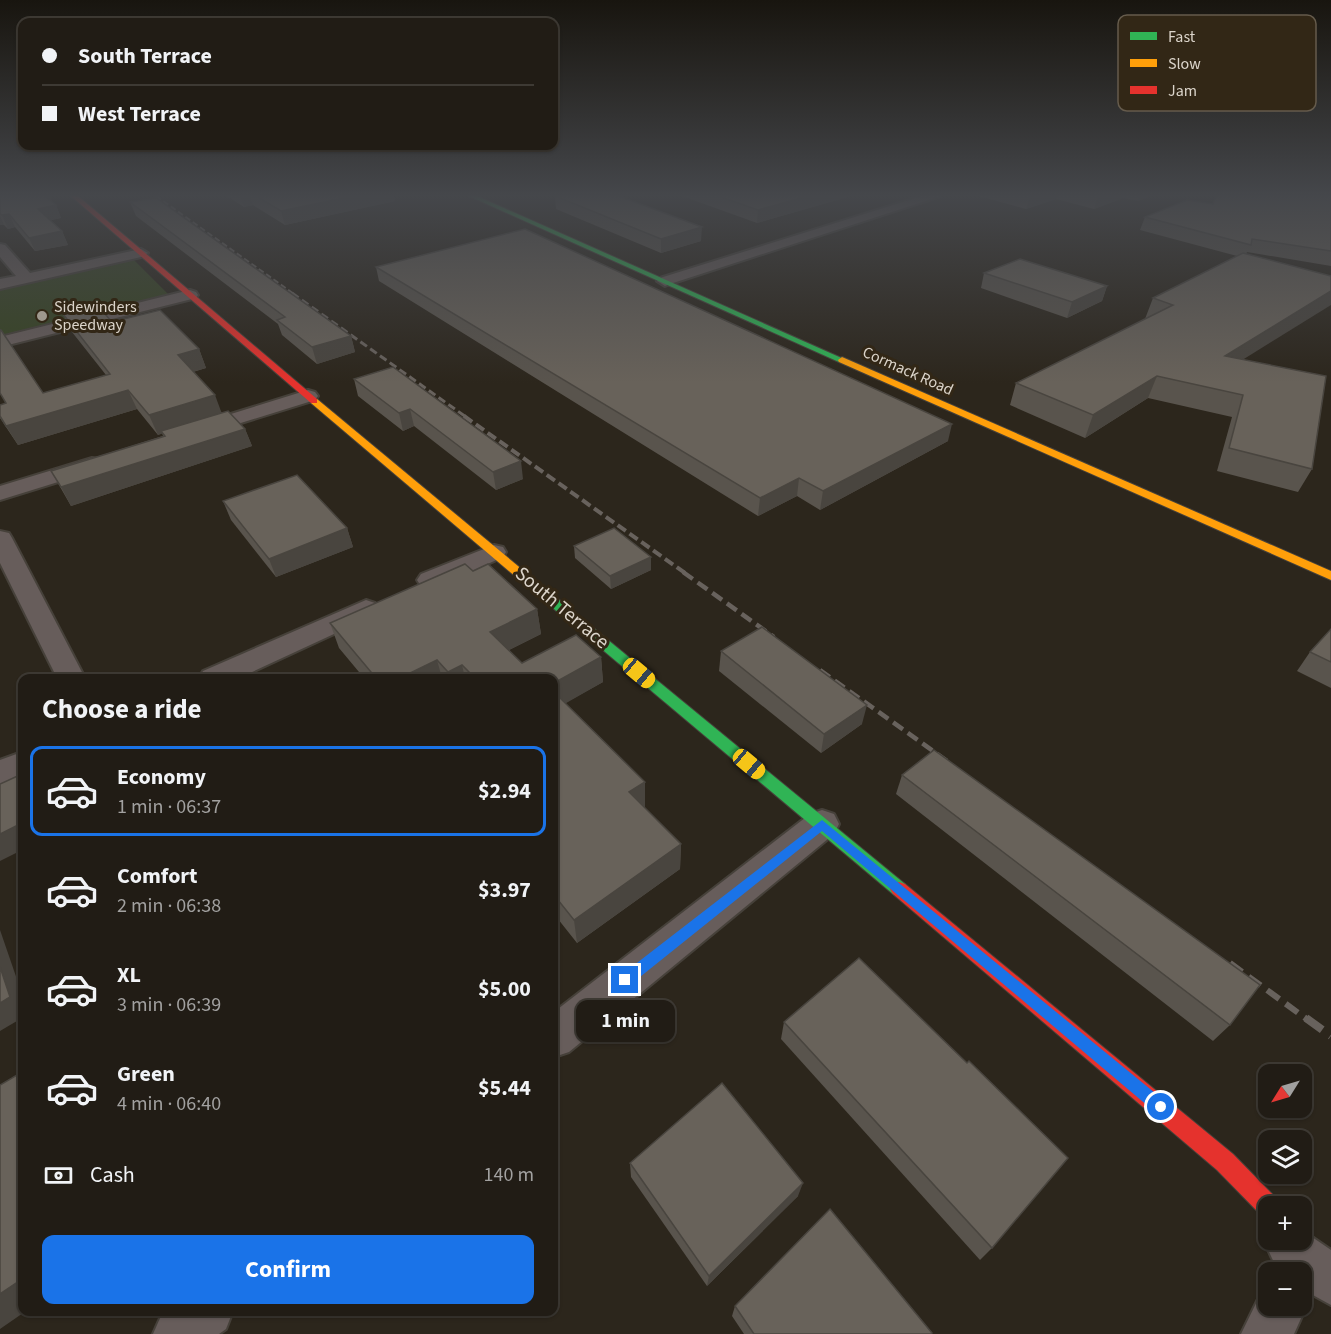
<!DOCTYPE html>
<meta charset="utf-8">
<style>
body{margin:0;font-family:"Source Sans 3",sans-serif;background:#2d2922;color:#f1f3f6;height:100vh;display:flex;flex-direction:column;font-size:22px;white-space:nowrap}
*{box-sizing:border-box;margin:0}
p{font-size:20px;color:#a2a1a0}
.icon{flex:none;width:33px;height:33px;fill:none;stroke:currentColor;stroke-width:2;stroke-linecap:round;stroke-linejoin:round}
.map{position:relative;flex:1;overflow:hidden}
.sheet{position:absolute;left:18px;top:674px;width:540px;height:642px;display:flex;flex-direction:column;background:#211c15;border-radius:12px;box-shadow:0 2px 4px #0004,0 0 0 2px #3e3a34}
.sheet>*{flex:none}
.guide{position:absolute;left:18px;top:18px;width:540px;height:132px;border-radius:12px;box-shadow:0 2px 4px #0004,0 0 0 2px #3e3a34;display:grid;align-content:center;height:132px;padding:0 24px;background:#211c15}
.needle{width:39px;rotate:233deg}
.tools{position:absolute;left:1258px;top:1064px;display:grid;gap:12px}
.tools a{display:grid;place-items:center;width:54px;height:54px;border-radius:12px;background:#211c15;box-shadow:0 2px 4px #0004,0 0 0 2px #3e3a34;font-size:30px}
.end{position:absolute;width:27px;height:27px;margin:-14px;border:8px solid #1a73e8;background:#fff;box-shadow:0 0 0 3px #fff}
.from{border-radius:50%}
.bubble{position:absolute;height:42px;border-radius:12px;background:#211c15;box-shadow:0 2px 4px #0004,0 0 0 2px #3e3a34;font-size:20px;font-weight:700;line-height:42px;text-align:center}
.car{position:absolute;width:18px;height:36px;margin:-18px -9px;border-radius:8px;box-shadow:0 0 4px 2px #0007;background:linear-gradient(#f5c518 24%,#345 0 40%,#f5c518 0 76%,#345 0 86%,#f5c518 0)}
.guide b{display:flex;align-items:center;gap:21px;height:57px;font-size:22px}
.guide b+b{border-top:2px solid #3e3a34}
.guide i{width:15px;height:15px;background:#f1f3f6}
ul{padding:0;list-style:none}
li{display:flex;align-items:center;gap:18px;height:90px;margin:0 12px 9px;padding:0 12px;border:3px solid transparent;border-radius:12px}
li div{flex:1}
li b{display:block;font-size:22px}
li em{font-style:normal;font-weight:700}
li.active{border-color:#1a73e8}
li>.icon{width:54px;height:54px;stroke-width:1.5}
h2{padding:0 24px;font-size:27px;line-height:72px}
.pay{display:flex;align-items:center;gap:15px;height:66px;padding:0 24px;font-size:22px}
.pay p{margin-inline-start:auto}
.button{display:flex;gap:12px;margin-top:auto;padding:12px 24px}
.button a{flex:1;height:69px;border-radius:12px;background:#1a73e8;color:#fff;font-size:24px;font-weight:700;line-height:69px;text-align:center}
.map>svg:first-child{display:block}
.green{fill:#374422}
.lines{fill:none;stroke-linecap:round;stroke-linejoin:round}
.street-casing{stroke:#46413a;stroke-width:4}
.fast-casing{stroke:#46413a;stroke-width:2}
.slow-casing{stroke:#46413a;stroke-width:2}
.jam-casing{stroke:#46413a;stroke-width:2}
.street{fill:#675d5b;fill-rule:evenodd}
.fast{fill:#30b455;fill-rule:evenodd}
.slow{fill:#ff9f0a;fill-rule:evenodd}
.jam{fill:#e5322d;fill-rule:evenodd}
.rail-far5{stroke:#68625d;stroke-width:2;stroke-dasharray:6 3;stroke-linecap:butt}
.rail-far4{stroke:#68625d;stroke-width:3;stroke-dasharray:8 4;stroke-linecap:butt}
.rail-far3{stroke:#68625d;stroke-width:4;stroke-dasharray:10 4.5;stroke-linecap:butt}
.rail-far2{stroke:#68625d;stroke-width:4.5;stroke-dasharray:12 6;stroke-linecap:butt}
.rail-far1{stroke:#68625d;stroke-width:6;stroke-dasharray:15 8;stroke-linecap:butt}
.rail{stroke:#68625d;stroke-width:8;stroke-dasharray:20 10;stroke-linecap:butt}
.wall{fill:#59544d}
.shaded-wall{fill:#49453f}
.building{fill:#68625a;stroke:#49453f;stroke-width:1.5}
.route{fill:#1a73e8}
.poi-dot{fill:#9e988e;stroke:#322716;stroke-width:2}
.labels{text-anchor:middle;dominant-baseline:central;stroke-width:6;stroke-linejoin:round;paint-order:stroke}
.far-poi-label{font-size:16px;fill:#dcd5cb;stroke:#322716;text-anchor:start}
.far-street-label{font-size:16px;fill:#dcd5cb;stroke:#322716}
.street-label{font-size:20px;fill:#dcd5cb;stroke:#322716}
.key{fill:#322716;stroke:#655b4c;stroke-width:1.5}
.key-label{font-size:16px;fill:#dcd5cb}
</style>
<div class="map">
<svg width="1331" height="1334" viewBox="0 0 1331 1334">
<rect width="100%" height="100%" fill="#2c261c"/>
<polygon class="green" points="133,259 169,295 0,336 0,289"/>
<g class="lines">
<g class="street-casing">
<g id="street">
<polygon points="922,196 941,196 670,284 665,286 657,281 660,278"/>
<polygon points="0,244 5,245 30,273 141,249 148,253 141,257 0,289 0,279 16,276 0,257"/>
<polygon points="190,290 196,292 198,295 196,298 0,347 0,337"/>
<polygon points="308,390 315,392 318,396 315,400 199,436 192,434 189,430 192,426"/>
<polygon points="92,458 100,459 103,464 100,469 0,500 0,486"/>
<polygon points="0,531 9,533 12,538 85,678 57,678 0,563"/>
<polygon points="494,545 503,547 506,552 503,557 439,586 430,588 421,586 417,580 421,574"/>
<polygon points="366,600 375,603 379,609 375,615 239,678 199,678 203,671"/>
<polygon points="22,752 22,778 0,787 0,760"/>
<polygon points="822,810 834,814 839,824 834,834 569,1052 554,1057 554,1012 810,814"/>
<polygon points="1302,1221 1312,1237 1331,1250 1331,1305 1302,1289 1302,1272 1278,1271 1263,1239 1269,1225 1269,1239 1302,1239"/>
<polygon points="1269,1285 1269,1305 1302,1305 1302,1293 1307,1305 1294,1334 1241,1334 1264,1287"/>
<polygon points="167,1311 233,1311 226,1329 219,1334 153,1334 161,1316"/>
</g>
</g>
<g class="fast-casing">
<g id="fast">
<polygon points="469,196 477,196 846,360 839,362"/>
<polygon points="520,570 524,571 905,884 908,889 905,894 899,896 893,894 516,577 514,574"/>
</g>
</g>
<g class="slow-casing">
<g id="slow">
<polygon points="842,357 1331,571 1331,580 839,362 838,360"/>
<polygon points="311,399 317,399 524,571 526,574 524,577 516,577 311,403"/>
</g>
</g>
<g class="jam-casing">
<g id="jam">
<polygon points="71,196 78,196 317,399 317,403 311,403"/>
<polygon points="899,882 905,884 1233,1154 1277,1199 1280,1206 1269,1206 1269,1218 1261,1215 1217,1170 893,894 890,889 893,884"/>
</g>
</g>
<use href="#street" class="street"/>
<use href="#fast" class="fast"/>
<use href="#slow" class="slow"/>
<use href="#jam" class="jam"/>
<polyline class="rail-far5" points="156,196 294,294"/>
<polyline class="rail-far4" points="292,293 466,417"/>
<polyline class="rail-far3" points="464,416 685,573"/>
<g class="rail-far2">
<polyline points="683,572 774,637"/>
<polyline points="820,670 947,761"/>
</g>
<polyline class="rail-far1" points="1230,963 1308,1020"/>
<polyline class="rail" points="1306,1018 1331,1036"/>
</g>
<g class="wall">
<polygon points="0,196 54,204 56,205 61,218 50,220 62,231 68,245 35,251 15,227 8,229 4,225 0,225"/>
<polygon points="227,196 394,196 395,201 285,225 253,205 244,207"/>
<polygon points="555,196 701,241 661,253 556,209"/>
<polygon points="682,196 851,196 757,223"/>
<polygon points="978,196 1150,196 1138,201 1123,198 1094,209 1056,199 1026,209"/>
<polygon points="1331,196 1331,266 1247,252 1246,254 1243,359 1312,469 1298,492 1217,471 1232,417 1148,398 1085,438 1010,405 1016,383 1145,319 1153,298 1237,256 1140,230 1145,217 1213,204"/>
<polygon points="130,202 351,336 355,352 317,364 282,335 278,324 136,216"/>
<polygon points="376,267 948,441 820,510 797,496 758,516 379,281"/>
<polygon points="984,273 1107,286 1102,301 1067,318 981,288"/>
<polygon points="63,314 112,322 199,349 206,368 193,372 222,413 245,429 252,446 71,506 51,471 163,436 162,433 158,435 137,409 18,445 0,418 0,405 106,375 72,332"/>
<polygon points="393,367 523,479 496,490 414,426 403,431 358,396 354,379"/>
<polygon points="223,501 347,528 353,547 276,577 231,520"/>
<polygon points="574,546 651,570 611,589 575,558"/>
<polygon points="473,571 537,609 541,634 509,650 522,663 601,657 603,682 565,703 645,782 645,807 644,808 681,844 680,869 577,943 554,914 554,678 364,678 339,648 330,623"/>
<polygon points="1331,629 1331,688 1297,671 1310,652"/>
<polygon points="721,651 862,724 821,753 719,671"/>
<polygon points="902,775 1230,1025 1213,1041 896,794"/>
<polygon points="784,1022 967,1063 992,1248 980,1260 781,1039"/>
<polygon points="630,1163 798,1196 707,1286 631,1177"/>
<polygon points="735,1306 931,1334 744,1334 732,1316"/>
</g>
<g class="shaded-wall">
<polygon points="43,196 50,196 54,205"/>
<polygon points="240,196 250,196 253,205 244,207"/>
<polygon points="353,196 394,196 395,201 285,225 281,211"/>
<polygon points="808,196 851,196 757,223 758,210"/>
<polygon points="1031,196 1057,196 1056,199 1026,209 1030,197"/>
<polygon points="1098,196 1124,196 1123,198 1094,209"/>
<polygon points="1139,196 1150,196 1138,201"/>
<polygon points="56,205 61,218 44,222 38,209"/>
<polygon points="9,214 15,227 8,229 2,215"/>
<polygon points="0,216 4,225 0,225"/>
<polygon points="702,227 701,241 661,253 661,239"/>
<polygon points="62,231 68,245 35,251 29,238"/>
<polygon points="1107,286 1102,301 1067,318 1072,302"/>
<polygon points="1331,291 1331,305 1215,377 1225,356"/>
<polygon points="351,336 355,352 317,364 312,347"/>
<polygon points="199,349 206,368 185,374 178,355"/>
<polygon points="1157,376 1148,398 1085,438 1093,415"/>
<polygon points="128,390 137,409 18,445 6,426"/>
<polygon points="215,395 222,414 158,435 149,415"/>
<polygon points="410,409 414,426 403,431 399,413"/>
<polygon points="952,424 948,441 820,510 823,491"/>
<polygon points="245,429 252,446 71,506 61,487"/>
<polygon points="521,461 523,479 496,490 493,472"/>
<polygon points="799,478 797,496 758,516 760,498"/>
<polygon points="347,528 353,547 276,577 269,559"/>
<polygon points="651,557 651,570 611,589 610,576"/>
<polygon points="537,609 541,634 495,657 490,632"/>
<polygon points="601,657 603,682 554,710 554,683"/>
<polygon points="437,660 442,678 400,678"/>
<polygon points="462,665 465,678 450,678 448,672"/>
<polygon points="867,705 862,724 821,753 824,734"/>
<polygon points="645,782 645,807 630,817 629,792"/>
<polygon points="22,823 22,850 0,861 0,834"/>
<polygon points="681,844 680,869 577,943 574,920"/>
<polygon points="0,930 22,994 22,1018 0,1031"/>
<polygon points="803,1183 798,1196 707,1286 709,1276"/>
<polygon points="22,1279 22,1311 26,1311 0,1329 0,1294"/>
</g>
<g class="building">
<polygon points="0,196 45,196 56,205 38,209 62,231 29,238 9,214 2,215 0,214"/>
<polygon points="256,196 353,196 281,211"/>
<polygon points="555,196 619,196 702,227 661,239"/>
<polygon points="718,196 808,196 758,210"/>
<polygon points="1216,196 1331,196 1331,251 1252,239 1251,245 1145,217 1187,200 1213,204"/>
<polygon points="156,198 351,336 312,347 277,320 285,317 130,202"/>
<polygon points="525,229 952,424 823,491 799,478 760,498 376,267"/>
<polygon points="1243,253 1331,276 1331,291 1225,356 1326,376 1312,469 1229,448 1243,395 1157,376 1093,415 1016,383 1173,305 1153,298"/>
<polygon points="1020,259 1107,286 1072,302 984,273"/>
<polygon points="98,306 112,322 160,310 199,349 178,355 215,395 149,415 128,390 6,426 0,416 0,405 6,403 0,393 0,330 1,330 43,393 110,374 63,314"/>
<polygon points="393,367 521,461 493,472 410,409 399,413 354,379"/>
<polygon points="228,411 245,429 61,487 51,471 165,436 161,431"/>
<polygon points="297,475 347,528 269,559 223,501"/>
<polygon points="614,528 651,557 610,576 574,546"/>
<polygon points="465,564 473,571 488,564 537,609 490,632 522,663 576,635 601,657 554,683 554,678 475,678 462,665 448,672 437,660 400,678 376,678 330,623"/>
<polygon points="762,627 867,705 824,734 721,651"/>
<polygon points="1331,629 1331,662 1310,652"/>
<polygon points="554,692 645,782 629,792 681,844 574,920 554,895"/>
<polygon points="934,750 1260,985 1230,1025 902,775"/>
<polygon points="22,774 22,823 0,834 0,784"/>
<polygon points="859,958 967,1063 969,1061 1068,1158 992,1248 784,1022"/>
<polygon points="0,967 10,997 0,1003"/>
<polygon points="22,1072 22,1279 0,1294 0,1085"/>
<polygon points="722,1083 803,1183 709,1276 630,1163"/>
<polygon points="830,1209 932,1333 931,1334 754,1334 735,1306"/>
</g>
<linearGradient id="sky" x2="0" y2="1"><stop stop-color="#18150f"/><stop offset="0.51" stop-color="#45474b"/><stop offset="1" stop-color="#45474b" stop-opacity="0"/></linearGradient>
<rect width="1331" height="383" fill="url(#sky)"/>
<polygon class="route" points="822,820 1166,1102 1168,1107 1166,1112 1161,1115 1155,1112 822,831 630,985 620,985 620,976"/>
<circle class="poi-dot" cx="42" cy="316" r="6"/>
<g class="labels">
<g class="far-poi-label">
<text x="54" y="307">Sidewinders<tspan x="54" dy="18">Speedway</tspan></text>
</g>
<g class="far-street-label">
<text transform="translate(908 371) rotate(24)">Cormack Road</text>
</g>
<g class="street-label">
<text transform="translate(562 608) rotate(40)">South Terrace</text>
</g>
</g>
<rect x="1118" y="15" width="198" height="96" rx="9" class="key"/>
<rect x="1130" y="32" width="27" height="8" fill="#30b455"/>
<rect x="1130" y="59" width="27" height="8" fill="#ff9f0a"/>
<rect x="1130" y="86" width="27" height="8" fill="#e5322d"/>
<g class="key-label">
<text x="1168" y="42">Fast</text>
<text x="1168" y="69">Slow</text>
<text x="1168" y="96">Jam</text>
</g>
</svg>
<div class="tools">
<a><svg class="needle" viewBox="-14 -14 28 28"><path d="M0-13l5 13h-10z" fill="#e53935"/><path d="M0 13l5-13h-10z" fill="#a2a1a0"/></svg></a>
<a><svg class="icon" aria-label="layers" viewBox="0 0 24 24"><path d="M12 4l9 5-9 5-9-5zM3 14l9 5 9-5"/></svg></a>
<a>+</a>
<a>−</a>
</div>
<i class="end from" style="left:1161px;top:1107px"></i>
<i class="end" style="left:625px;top:980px"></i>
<div class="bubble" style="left:576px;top:1000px;width:99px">1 min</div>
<i class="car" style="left:639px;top:673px;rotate:130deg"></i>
<i class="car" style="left:749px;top:764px;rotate:130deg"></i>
<div class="guide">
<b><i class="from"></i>South Terrace</b>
<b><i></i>West Terrace</b>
</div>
<section class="sheet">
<h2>Choose a ride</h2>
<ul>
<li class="active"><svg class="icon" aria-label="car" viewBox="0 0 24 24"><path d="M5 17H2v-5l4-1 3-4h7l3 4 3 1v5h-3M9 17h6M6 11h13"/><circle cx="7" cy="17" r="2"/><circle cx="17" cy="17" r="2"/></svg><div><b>Economy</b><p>1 min · 06:37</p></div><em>$2.94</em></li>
<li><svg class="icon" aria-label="car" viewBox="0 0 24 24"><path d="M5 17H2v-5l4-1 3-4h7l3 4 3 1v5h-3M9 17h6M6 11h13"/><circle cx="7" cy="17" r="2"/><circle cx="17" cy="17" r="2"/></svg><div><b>Comfort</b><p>2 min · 06:38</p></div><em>$3.97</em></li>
<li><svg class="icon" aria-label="car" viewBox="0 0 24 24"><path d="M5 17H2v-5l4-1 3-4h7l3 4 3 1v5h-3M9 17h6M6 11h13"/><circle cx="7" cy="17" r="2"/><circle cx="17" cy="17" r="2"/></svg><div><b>XL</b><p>3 min · 06:39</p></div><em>$5.00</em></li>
<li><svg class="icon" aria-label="car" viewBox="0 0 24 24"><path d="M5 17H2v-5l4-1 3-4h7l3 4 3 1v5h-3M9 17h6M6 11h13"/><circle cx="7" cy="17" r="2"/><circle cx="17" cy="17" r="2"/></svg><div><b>Green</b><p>4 min · 06:40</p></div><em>$5.44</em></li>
</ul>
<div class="pay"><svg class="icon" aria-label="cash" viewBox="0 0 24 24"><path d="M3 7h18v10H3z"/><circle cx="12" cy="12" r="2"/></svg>Cash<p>140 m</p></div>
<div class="button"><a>Confirm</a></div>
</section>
</div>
